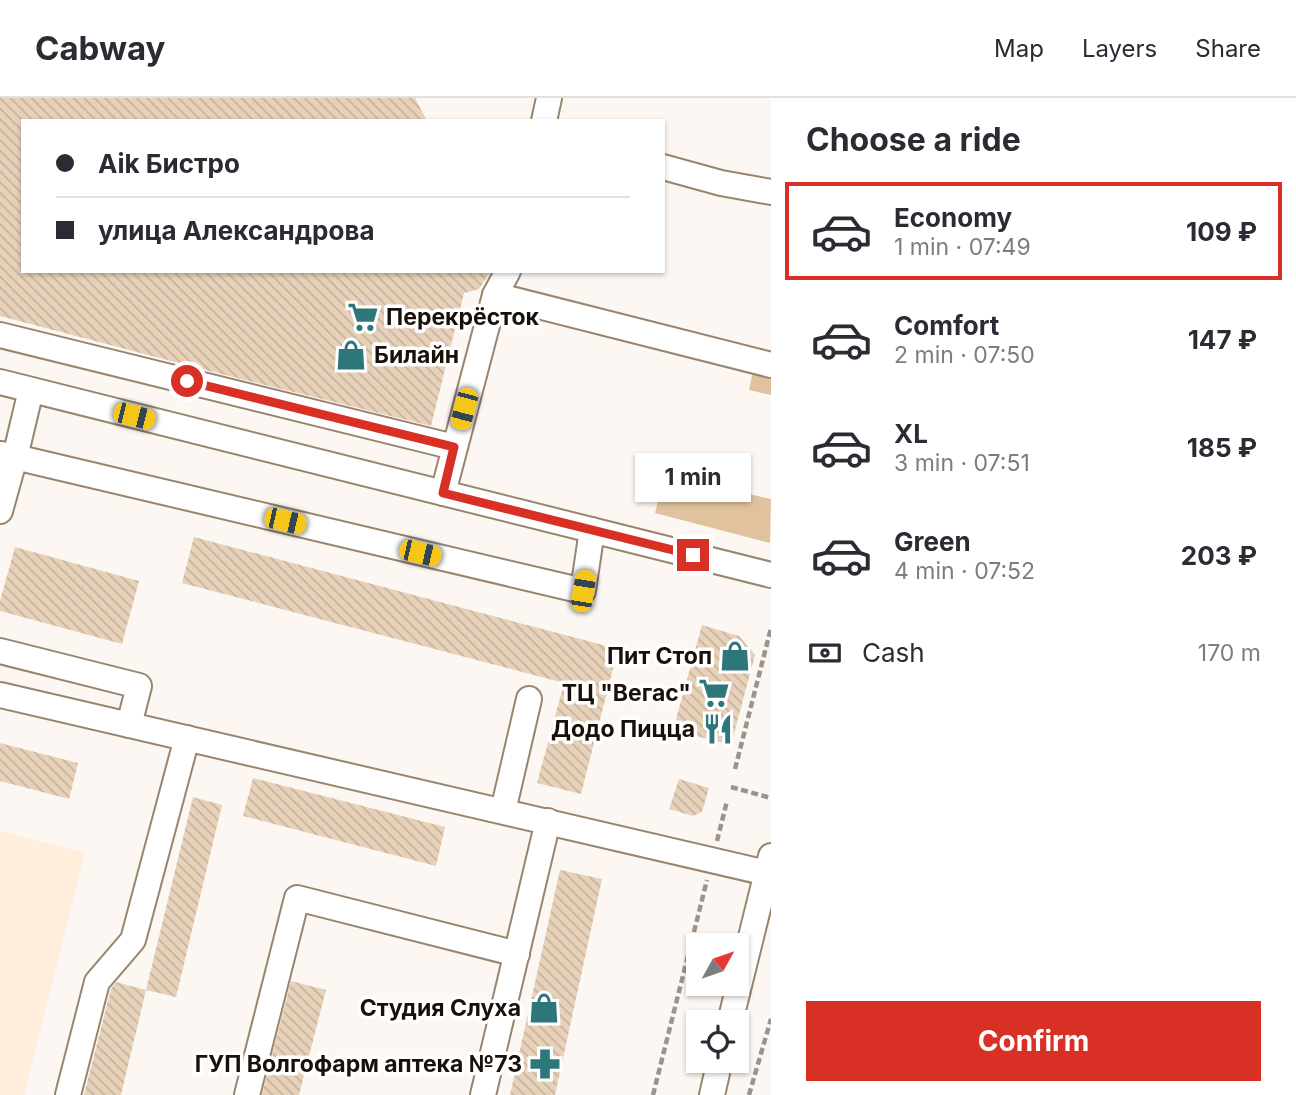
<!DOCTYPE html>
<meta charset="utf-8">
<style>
body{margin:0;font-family:Inter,sans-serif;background:#f7f7f7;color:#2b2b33;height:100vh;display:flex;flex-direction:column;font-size:26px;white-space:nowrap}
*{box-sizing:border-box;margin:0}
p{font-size:23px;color:#7c7c81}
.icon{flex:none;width:38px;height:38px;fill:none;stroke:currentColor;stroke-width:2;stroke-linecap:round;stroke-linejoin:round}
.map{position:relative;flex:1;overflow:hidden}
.sheet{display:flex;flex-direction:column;background:#fff;width:525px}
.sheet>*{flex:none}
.top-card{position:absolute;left:21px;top:21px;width:644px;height:154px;border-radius:0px;box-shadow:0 2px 5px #0004;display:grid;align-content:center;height:154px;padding:0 35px;background:#fff}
.needle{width:46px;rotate:50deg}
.tools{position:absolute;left:686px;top:835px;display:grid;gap:14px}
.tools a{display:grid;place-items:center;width:63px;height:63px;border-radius:0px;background:#fff;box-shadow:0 2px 5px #0004;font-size:35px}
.end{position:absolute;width:32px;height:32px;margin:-16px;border:9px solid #d93025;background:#fff;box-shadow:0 0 0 4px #fff}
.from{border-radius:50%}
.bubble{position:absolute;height:49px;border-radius:0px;background:#fff;box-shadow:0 2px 5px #0004;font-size:23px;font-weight:700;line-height:49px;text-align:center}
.car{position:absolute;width:21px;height:42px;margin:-21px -10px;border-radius:9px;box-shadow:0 0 5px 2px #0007;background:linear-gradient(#f5c518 24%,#345 0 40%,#f5c518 0 76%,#345 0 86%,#f5c518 0)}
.top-card b{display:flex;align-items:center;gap:24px;height:66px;font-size:26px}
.top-card b+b{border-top:2px solid #e1e1e2}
.top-card i{width:18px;height:18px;background:#2b2b33}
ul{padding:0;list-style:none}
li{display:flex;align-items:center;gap:21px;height:98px;margin:0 14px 10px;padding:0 21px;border:4px solid transparent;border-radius:0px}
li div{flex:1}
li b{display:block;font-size:26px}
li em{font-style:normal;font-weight:700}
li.current{border-color:#d93025}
li>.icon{width:63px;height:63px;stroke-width:1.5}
h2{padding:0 35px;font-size:32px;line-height:84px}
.pay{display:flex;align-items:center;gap:18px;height:77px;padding:0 35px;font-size:26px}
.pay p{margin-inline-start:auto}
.button{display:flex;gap:14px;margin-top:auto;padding:14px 35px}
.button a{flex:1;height:80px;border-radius:0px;background:#d93025;color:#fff;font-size:28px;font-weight:700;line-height:80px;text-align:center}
header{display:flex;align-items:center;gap:42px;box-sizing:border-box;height:98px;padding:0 35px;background:#fff;border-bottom:2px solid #e1e1e2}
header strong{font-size:33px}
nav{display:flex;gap:38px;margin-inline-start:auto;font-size:24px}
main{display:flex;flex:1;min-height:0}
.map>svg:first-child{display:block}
.built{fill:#ffeedb}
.green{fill:#e1c29e}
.building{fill:url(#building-back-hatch)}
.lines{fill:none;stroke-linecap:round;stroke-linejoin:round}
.minor-casing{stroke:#99856e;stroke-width:28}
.path{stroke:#9a948d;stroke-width:4.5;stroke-dasharray:7 3.5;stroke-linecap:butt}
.minor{stroke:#fff;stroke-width:24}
.route{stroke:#d93025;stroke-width:9}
.labels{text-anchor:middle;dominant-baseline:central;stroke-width:7;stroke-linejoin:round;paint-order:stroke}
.poi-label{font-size:23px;font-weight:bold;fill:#191109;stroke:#fff;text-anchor:end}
</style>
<header>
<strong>Cabway</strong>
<nav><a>Map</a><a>Layers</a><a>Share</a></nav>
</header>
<main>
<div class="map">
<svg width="771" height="997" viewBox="0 0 771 997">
<defs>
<pattern id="building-back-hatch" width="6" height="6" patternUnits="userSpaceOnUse" patternTransform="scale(1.75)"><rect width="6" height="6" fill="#e7d2b9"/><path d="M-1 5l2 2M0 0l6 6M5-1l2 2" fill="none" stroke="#c6b39e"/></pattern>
</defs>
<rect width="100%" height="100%" fill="#fcf7f2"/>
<polygon class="built" points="0,733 85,755 24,997 0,997"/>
<g class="green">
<polygon points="753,273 771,276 771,297 749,292"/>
<polygon points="665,377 771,401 770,445 655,415"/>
</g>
<g class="building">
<polygon points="0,0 415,0 427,23 23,23 23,173 491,173 479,191 464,195 431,328 205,272 0,218"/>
<polygon points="194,439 618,551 581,696 537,685 564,585 182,485"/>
<polygon points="15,449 139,483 122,546 0,513 0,503"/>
<polygon points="702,527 739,538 755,557 731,647 673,632"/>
<polygon points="0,645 78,665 69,701 0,683"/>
<polygon points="253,680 445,729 436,768 243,718"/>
<polygon points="679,681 709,690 702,714 693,718 669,711"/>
<polygon points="193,699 222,707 176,899 146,892"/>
<polygon points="560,772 602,781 555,997 510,997"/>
<polygon points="291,883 326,892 299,997 262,997"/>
<polygon points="116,884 146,892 121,997 84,997 111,891"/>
</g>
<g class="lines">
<g class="minor-casing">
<g id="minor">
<polyline points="544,23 549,0"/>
<polyline points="663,69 721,85 771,94"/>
<polyline points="495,197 771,267"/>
<polyline points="0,237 454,349"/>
<polyline points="0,284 771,477"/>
<polyline points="1,356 15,359 31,292"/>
<polyline points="443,395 495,197 508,173"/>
<polyline points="0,413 15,359 583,493 592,432"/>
<polyline points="0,553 139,588 129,627"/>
<polyline points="0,597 767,775"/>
<polyline points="503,713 529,601"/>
<polyline points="730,924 771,758"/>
<polyline points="68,997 97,884 133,842 187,640"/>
<polyline points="247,997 297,800 517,856"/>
<polyline points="483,997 548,723"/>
<polyline points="712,997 720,962"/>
</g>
</g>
<g class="path">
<polyline points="735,671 771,530"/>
<polyline points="731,689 771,700"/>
<polyline points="717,743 727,703"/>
<polyline points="653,997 707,782"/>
<polyline points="749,997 771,921"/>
</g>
<use href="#minor" class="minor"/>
</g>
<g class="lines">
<polyline class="route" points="187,283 454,349 443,395 693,457"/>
</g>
<defs>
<g id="supermarket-bare" transform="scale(2.415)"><path d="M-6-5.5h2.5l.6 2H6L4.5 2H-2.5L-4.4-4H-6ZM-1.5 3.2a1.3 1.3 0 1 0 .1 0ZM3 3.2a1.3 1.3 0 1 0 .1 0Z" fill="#2d777b" stroke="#fff" stroke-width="2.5" paint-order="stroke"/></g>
<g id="shop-bare" transform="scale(2.415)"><path d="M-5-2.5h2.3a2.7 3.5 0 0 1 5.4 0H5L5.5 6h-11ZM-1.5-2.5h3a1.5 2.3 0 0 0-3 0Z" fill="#2d777b" stroke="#fff" stroke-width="2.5" paint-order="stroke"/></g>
<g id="restaurant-bare" transform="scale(2.415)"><path d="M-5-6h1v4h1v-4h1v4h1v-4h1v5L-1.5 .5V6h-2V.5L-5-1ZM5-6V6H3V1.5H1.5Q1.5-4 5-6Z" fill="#2d777b" stroke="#fff" stroke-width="2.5" paint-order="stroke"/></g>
<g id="pharmacy-bare" transform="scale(2.415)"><path d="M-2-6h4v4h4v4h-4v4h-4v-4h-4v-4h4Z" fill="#2d777b" stroke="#fff" stroke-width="2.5" paint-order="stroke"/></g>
</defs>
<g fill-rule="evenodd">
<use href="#supermarket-bare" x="363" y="219"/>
<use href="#shop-bare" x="351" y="257"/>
<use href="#shop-bare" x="735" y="558"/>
<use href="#supermarket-bare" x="714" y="595"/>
<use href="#restaurant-bare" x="718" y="631"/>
<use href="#shop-bare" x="544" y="910"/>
<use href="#pharmacy-bare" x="545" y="966"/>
</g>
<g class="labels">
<g class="poi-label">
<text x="386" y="219" text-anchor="start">Перекрёсток</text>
<text x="374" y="257" text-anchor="start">Билайн</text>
<text x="712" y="558">Пит Стоп</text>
<text x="691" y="595">ТЦ "Вегас"</text>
<text x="695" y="631">Додо Пицца</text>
<text x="521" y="910">Студия Слуха</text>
<text x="522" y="966">ГУП Волгофарм аптека №73</text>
</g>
</g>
</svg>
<div class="tools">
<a><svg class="needle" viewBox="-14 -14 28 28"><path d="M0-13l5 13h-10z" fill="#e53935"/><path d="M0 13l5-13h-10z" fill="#7c7c81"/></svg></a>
<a><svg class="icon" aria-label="locate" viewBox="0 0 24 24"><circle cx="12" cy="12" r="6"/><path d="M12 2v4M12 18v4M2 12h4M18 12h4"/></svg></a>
</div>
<i class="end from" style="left:187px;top:283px"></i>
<i class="end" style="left:693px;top:457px"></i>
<div class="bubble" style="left:635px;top:355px;width:116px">1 min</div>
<i class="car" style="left:464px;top:311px;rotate:195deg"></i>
<i class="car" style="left:134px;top:318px;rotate:104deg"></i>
<i class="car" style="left:285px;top:423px;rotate:103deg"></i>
<i class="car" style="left:420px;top:455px;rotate:103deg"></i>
<i class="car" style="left:583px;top:493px;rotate:9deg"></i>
<div class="top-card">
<b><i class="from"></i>Aik Бистро</b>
<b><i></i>улица Александрова</b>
</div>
</div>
<section class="sheet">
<h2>Choose a ride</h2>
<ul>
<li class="current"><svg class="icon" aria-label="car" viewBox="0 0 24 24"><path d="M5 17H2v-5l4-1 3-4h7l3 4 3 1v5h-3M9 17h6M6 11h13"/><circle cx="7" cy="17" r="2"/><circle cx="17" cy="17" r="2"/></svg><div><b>Economy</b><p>1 min · 07:49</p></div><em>109 ₽</em></li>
<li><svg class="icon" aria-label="car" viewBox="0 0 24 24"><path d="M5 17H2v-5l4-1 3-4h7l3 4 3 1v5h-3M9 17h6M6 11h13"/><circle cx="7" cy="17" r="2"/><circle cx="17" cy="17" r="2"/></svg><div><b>Comfort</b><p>2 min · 07:50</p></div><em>147 ₽</em></li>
<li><svg class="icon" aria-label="car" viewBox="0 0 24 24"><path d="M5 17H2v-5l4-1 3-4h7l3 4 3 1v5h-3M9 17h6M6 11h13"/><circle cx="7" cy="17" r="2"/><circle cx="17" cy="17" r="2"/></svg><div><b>XL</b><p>3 min · 07:51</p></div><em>185 ₽</em></li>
<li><svg class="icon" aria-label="car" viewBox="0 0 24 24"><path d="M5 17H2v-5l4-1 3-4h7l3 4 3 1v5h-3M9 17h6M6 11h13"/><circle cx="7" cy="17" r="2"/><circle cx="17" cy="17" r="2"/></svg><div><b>Green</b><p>4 min · 07:52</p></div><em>203 ₽</em></li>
</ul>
<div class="pay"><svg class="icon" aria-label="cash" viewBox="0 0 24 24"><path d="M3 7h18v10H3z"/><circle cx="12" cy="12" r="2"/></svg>Cash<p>170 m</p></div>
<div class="button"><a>Confirm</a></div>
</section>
</main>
